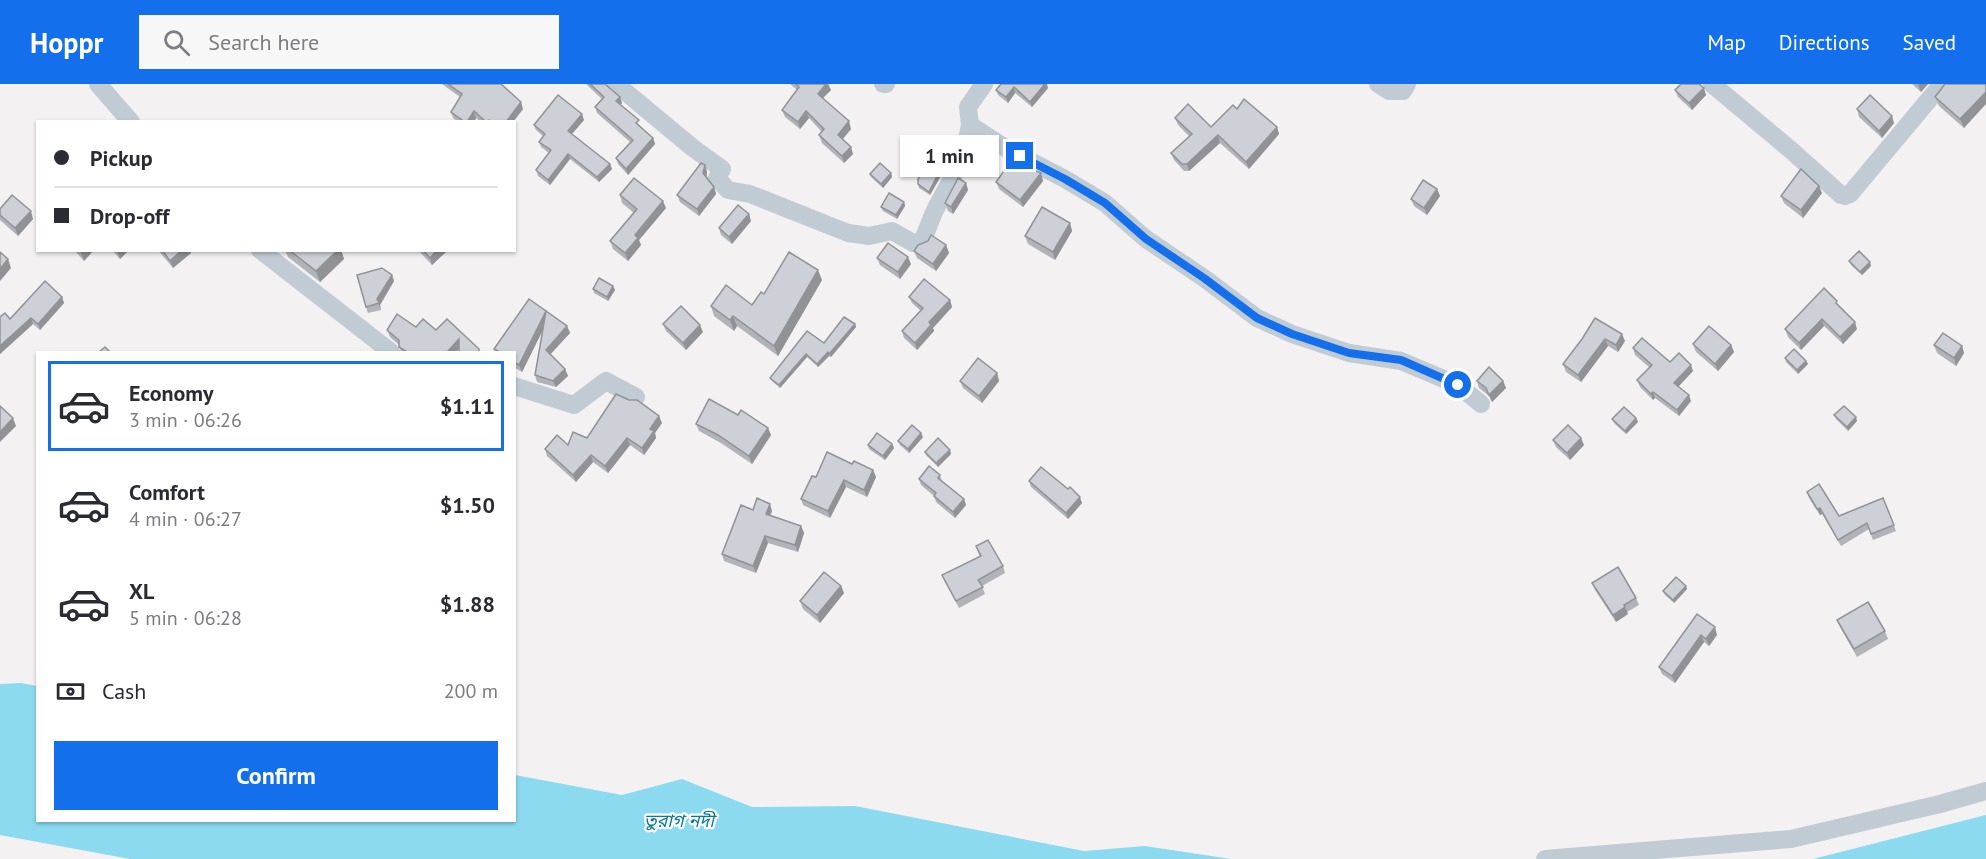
<!DOCTYPE html>
<meta charset="utf-8">
<style>
body{margin:0;font-family:"PT Sans","Noto Sans Bengali",sans-serif;background:#f7f7f7;color:#2b2b33;height:100vh;display:flex;flex-direction:column;font-size:22px;white-space:nowrap}
*{box-sizing:border-box;margin:0}
p{font-size:20px;color:#7c7c81}
.icon{flex:none;width:33px;height:33px;fill:none;stroke:currentColor;stroke-width:2;stroke-linecap:round;stroke-linejoin:round}
.map{position:relative;flex:1;overflow:hidden}
.side{position:absolute;left:36px;top:267px;width:480px;height:471px;display:flex;flex-direction:column;background:#fff;border-radius:0px;box-shadow:0 2px 4px #0004}
.side>*{flex:none}
.guide{position:absolute;left:36px;top:36px;width:480px;height:132px;border-radius:0px;box-shadow:0 2px 4px #0004;display:grid;align-content:center;height:132px;padding:0 18px;background:#fff}
.end{position:absolute;width:27px;height:27px;margin:-14px;border:8px solid #136fec;background:#fff;box-shadow:0 0 0 3px #fff}
.from{border-radius:50%}
.bubble{position:absolute;height:42px;border-radius:0px;background:#fff;box-shadow:0 2px 4px #0004;font-size:20px;font-weight:800;line-height:42px;text-align:center}
.guide b{display:flex;align-items:center;gap:21px;height:57px;font-size:22px}
.guide b+b{border-top:2px solid #e1e1e2}
.guide i{width:15px;height:15px;background:#2b2b33}
ul{padding:10px 0 0;list-style:none}
li{display:flex;align-items:center;gap:18px;height:90px;margin:0 12px 9px;padding:0 6px;border:3px solid transparent;border-radius:0px}
li div{flex:1}
li b{display:block;font-size:22px}
li em{font-style:normal;font-weight:800}
li.on{border-color:#136fec}
li>.icon{width:54px;height:54px;stroke-width:1.5}
.pay{display:flex;align-items:center;gap:15px;height:66px;padding:0 18px;font-size:22px}
.pay p{margin-inline-start:auto}
.cta{display:flex;gap:12px;margin-top:auto;padding:12px 18px}
.cta a{flex:1;height:69px;border-radius:0px;background:#136fec;color:#fff;font-size:24px;font-weight:800;line-height:69px;text-align:center}
header{display:flex;align-items:center;gap:36px;box-sizing:border-box;height:84px;padding:0 30px;background:#136fec;color:#fff}
header strong{font-size:28px}
nav{display:flex;gap:33px;margin-inline-start:auto;font-size:21px}
.search{width:420px;height:54px;background:#f7f7f7;display:flex;align-items:center;gap:15px;box-sizing:border-box;padding:0 21px;border-radius:0px;color:#7c7c81;font-size:22px}
.map>svg:first-child{display:block}
.water{fill:#8bdaf0}
.lines{fill:none;stroke-linecap:round;stroke-linejoin:round}
.minor{stroke:#c1cbd3;stroke-width:18}
.wall{fill:#b0b3b8}
.shaded-wall{fill:#909296}
.building{fill:#cdd0d6;stroke:#909296;stroke-width:1.5}
.route{stroke:#136fec;stroke-width:8}
.labels{text-anchor:middle;dominant-baseline:central;stroke-width:4.5;stroke-linejoin:round;paint-order:stroke}
.water-label{font-size:18px;font-style:italic;fill:#087a9b;stroke:#fff}
</style>
<header>
<strong>Hoppr</strong>
<div class="search"><svg class="icon" aria-label="search" viewBox="0 0 24 24"><circle cx="10" cy="10" r="6"/><path d="M15 15l6 6"/></svg>Search here</div>
<nav><a>Map</a><a>Directions</a><a>Saved</a></nav>
</header>
<div class="map">
<svg width="1986" height="775" viewBox="0 0 1986 775">
<rect width="100%" height="100%" fill="#f3f1f1"/>
<g class="water">
<polygon points="21,599 37,602 38,736 514,736 515,691 622,711 682,695 752,723 855,722 1084,767 1145,762 1231,775 130,775 0,751 0,600"/>
<polygon points="1986,731 1986,775 1813,775"/>
</g>
<g class="lines">
<g class="minor">
<polyline points="98,0 131,38"/>
<polyline points="616,0 693,64 722,85 717,94 728,106 750,110 848,149 869,152 892,147 913,159 923,156 934,128 964,72 970,41 968,23 984,0"/>
<polyline points="883,0 886,0"/>
<polyline points="1378,0 1389,7 1403,7 1407,0"/>
<polyline points="1712,0 1792,67 1841,111 1845,112 1850,110 1942,0"/>
<polyline points="970,41 1007,65 1065,95 1105,119 1146,155 1204,194 1257,234 1292,250 1349,269 1401,277 1458,301 1481,320"/>
<polyline points="260,166 391,268"/>
<polyline points="514,302 574,321 606,297 636,313"/>
<polyline points="1545,775 1791,755 1940,720 1986,707"/>
</g>
</g>
<g class="wall">
<polygon points="442,0 501,0 523,25 513,38 481,38 476,34 474,38 458,38 453,34 451,28 460,13"/>
<polygon points="586,0 605,0 622,19 620,21 641,43 653,54 655,60 628,91 618,80 616,74 630,58 597,29 595,23 602,15"/>
<polygon points="790,0 828,0 831,6 823,14 851,45 843,55 853,70 844,79 822,59 819,51 822,48 809,34 800,45 785,33 782,26 797,6"/>
<polygon points="1001,0 1048,4 1032,23 1015,9 1008,19 998,11 996,6"/>
<polygon points="1912,0 1928,0 1921,8"/>
<polygon points="1986,0 1964,44 1939,22 1935,13"/>
<polygon points="1675,6 1706,11 1692,26 1678,13"/>
<polygon points="1237,25 1277,43 1279,50 1249,85 1220,59 1189,87 1184,87 1174,76 1171,69 1189,52 1178,41 1175,34 1211,43"/>
<polygon points="1857,25 1894,39 1882,54 1859,33"/>
<polygon points="584,36 572,50 610,80 612,85 599,98 570,75 550,101 538,92 536,86 549,69 541,63 539,58 543,52 536,46 534,41"/>
<polygon points="705,81 707,88 707,93 714,103 716,110 699,132 680,118 677,111"/>
<polygon points="891,89 892,93 883,104 871,93 870,90"/>
<polygon points="1041,89 1043,97 1023,123 999,105 996,98"/>
<polygon points="942,90 930,111 919,104 918,100"/>
<polygon points="966,99 968,106 953,130 948,127 945,119"/>
<polygon points="1437,105 1440,112 1427,131 1414,122 1411,115"/>
<polygon points="1822,109 1803,134 1784,119 1781,112"/>
<polygon points="620,111 666,124 639,156 641,161 628,177 613,165 610,157 634,129 622,119"/>
<polygon points="904,118 905,122 897,135 883,127 881,123"/>
<polygon points="0,125 33,135 18,152 0,136"/>
<polygon points="751,137 732,160 721,151 719,144"/>
<polygon points="1070,139 1072,147 1055,176 1028,160 1025,152"/>
<polygon points="946,161 949,169 936,187 917,174 914,167"/>
<polygon points="74,166 94,166 84,177"/>
<polygon points="112,166 129,166 120,175"/>
<polygon points="158,166 190,166 191,169 173,184"/>
<polygon points="285,166 341,166 344,175 320,198 288,173"/>
<polygon points="418,166 448,166 432,181"/>
<polygon points="877,174 911,180 900,195 880,181"/>
<polygon points="1849,177 1871,182 1862,191 1851,181"/>
<polygon points="392,191 394,197 380,221 381,226 368,229 366,223"/>
<polygon points="822,196 778,272 737,242 734,247 714,232 711,222 752,221 764,210"/>
<polygon points="613,202 615,206 608,217 594,209 593,205"/>
<polygon points="62,213 64,219 40,246 33,240 0,270 0,233 10,235"/>
<polygon points="909,213 950,216 952,223 933,244 934,247 917,266 904,254 902,247 921,227 912,219"/>
<polygon points="529,215 567,242 570,249 550,270 565,285 568,292 556,303 537,298 535,291 543,245 522,288 514,283 514,268 495,268 494,265"/>
<polygon points="1840,223 1857,245 1843,260 1824,242 1801,266 1788,253 1785,245"/>
<polygon points="1595,234 1625,257 1618,268 1608,262 1581,298 1566,288 1563,280 1582,255"/>
<polygon points="663,240 703,248 686,266 666,247"/>
<polygon points="855,240 856,243 831,273 829,272 818,283 807,273 780,304 772,297 770,294"/>
<polygon points="416,243 456,268 401,268 399,261 390,253 387,246"/>
<polygon points="1693,260 1731,261 1734,268 1718,287 1696,268"/>
<polygon points="1934,261 1962,262 1964,269 1956,282 1937,269"/>
<polygon points="1633,264 1693,287 1678,303 1691,317 1679,332 1655,314 1653,316 1640,303 1637,296 1650,284 1635,271"/>
<polygon points="1785,274 1806,277 1808,280 1798,290 1786,278"/>
<polygon points="997,289 999,297 982,319 963,304 960,297"/>
<polygon points="1477,297 1503,297 1506,304 1492,318 1489,312 1479,304"/>
<polygon points="738,331 771,351 752,380 721,359 699,347 696,340"/>
<polygon points="1834,331 1857,337 1848,347 1836,335"/>
<polygon points="1636,334 1638,338 1626,350 1614,339 1612,335"/>
<polygon points="662,339 655,349 656,354 644,371 630,361 608,389 593,378 576,398 547,372 545,365 568,361 587,354"/>
<polygon points="923,353 909,369 900,361 898,357"/>
<polygon points="1553,356 1584,361 1570,376 1556,363"/>
<polygon points="892,360 894,364 885,376 869,365 868,361"/>
<polygon points="925,368 951,370 938,383 926,371"/>
<polygon points="852,380 873,386 876,393 867,413 846,403 830,434 803,421 801,415 816,393"/>
<polygon points="940,391 942,397 964,415 966,421 955,434 936,418 934,412 921,401 919,395"/>
<polygon points="1029,397 1068,405 1082,419 1068,435 1031,403"/>
<polygon points="1807,408 1839,432 1883,414 1896,447 1873,456 1869,445 1841,462 1822,430 1820,431 1809,414"/>
<polygon points="753,426 772,427 770,432 801,442 804,449 798,468 768,459 756,489 724,477 722,470"/>
<polygon points="976,462 1003,482 1005,489 982,502 985,510 959,524 945,498 942,491 980,473"/>
<polygon points="1592,499 1636,514 1639,521 1627,528 1628,530 1616,538 1595,506"/>
<polygon points="841,502 844,509 820,539 803,525 800,517"/>
<polygon points="1686,502 1687,505 1674,519 1665,511 1663,507"/>
<polygon points="1697,530 1717,551 1709,562 1704,558 1675,599 1662,590 1659,583"/>
<polygon points="1837,536 1885,547 1888,555 1857,573 1840,543"/>
</g>
<g class="shaded-wall">
<polygon points="826,0 828,0 831,6 820,17 818,10"/>
<polygon points="1045,0 1047,0 1048,4 1032,23 1030,18"/>
<polygon points="1918,0 1928,0 1921,8"/>
<polygon points="1014,3 1015,9 1008,19 1006,13"/>
<polygon points="1704,4 1706,11 1692,26 1689,19"/>
<polygon points="1986,8 1986,20 1964,44 1960,35"/>
<polygon points="620,13 622,19 618,24 616,17"/>
<polygon points="521,18 523,25 513,38 506,38"/>
<polygon points="474,27 476,34 474,38 467,38"/>
<polygon points="806,27 809,34 800,45 798,38"/>
<polygon points="582,30 584,36 570,52 568,47"/>
<polygon points="1892,32 1894,39 1882,54 1879,47"/>
<polygon points="849,37 851,45 840,58 838,51"/>
<polygon points="1277,43 1279,50 1249,85 1246,78"/>
<polygon points="1218,51 1220,59 1189,87 1187,80"/>
<polygon points="653,54 655,60 628,91 626,85"/>
<polygon points="851,63 853,70 844,79 842,72"/>
<polygon points="568,70 570,75 550,101 548,96"/>
<polygon points="610,80 612,85 599,98 597,93"/>
<polygon points="705,81 707,88 706,96 703,89"/>
<polygon points="940,86 942,90 930,111 929,108"/>
<polygon points="891,89 892,93 883,104 881,100"/>
<polygon points="1041,89 1043,97 1023,123 1020,116"/>
<polygon points="966,99 968,106 953,130 951,123"/>
<polygon points="1819,102 1822,109 1803,134 1801,126"/>
<polygon points="714,103 716,110 699,132 697,125"/>
<polygon points="1437,105 1440,112 1427,131 1424,124"/>
<polygon points="663,117 666,124 639,156 641,161 628,177 625,169 635,151"/>
<polygon points="904,118 905,122 897,135 896,131"/>
<polygon points="31,127 33,135 18,152 15,144"/>
<polygon points="749,130 751,137 732,160 729,153"/>
<polygon points="1070,139 1072,147 1055,176 1053,168"/>
<polygon points="946,161 949,169 936,187 933,180"/>
<polygon points="84,166 94,166 84,177 81,169"/>
<polygon points="118,166 129,166 120,175 117,167"/>
<polygon points="182,166 190,166 191,169 173,184 170,177"/>
<polygon points="338,166 341,166 344,175 320,198 316,187"/>
<polygon points="437,166 448,166 432,181 430,174"/>
<polygon points="908,173 911,180 900,195 898,188"/>
<polygon points="8,175 11,184 0,197 0,185"/>
<polygon points="1870,178 1871,182 1862,191 1860,188"/>
<polygon points="818,186 822,196 778,272 774,262"/>
<polygon points="392,191 394,197 380,221 381,226 377,215"/>
<polygon points="613,202 615,206 608,217 607,213"/>
<polygon points="62,213 64,219 40,246 38,240"/>
<polygon points="950,216 952,223 933,244 934,247 917,266 915,259 929,238"/>
<polygon points="546,227 549,234 522,288 519,281"/>
<polygon points="733,232 737,242 734,247 730,236"/>
<polygon points="31,234 33,240 0,270 0,262"/>
<polygon points="1822,235 1824,242 1801,266 1799,259"/>
<polygon points="1855,238 1857,245 1843,260 1840,253"/>
<polygon points="855,240 856,243 831,273 829,270"/>
<polygon points="700,241 703,248 686,266 683,259"/>
<polygon points="567,242 570,249 548,273 546,266"/>
<polygon points="1622,250 1625,257 1618,268 1616,261"/>
<polygon points="459,255 462,262 456,268 447,268"/>
<polygon points="1605,255 1608,262 1581,298 1578,291"/>
<polygon points="1731,261 1734,268 1718,287 1715,280"/>
<polygon points="1962,262 1964,269 1956,282 1954,274"/>
<polygon points="828,268 829,272 818,283 817,280"/>
<polygon points="806,270 807,273 780,304 779,301"/>
<polygon points="1806,277 1808,280 1798,290 1797,286"/>
<polygon points="1691,281 1693,287 1676,305 1674,299"/>
<polygon points="565,285 568,292 556,303 553,297"/>
<polygon points="997,289 999,297 982,319 979,312"/>
<polygon points="1503,297 1506,304 1492,318 1489,311"/>
<polygon points="1653,308 1655,314 1653,316 1651,310"/>
<polygon points="1689,311 1691,317 1679,332 1677,326"/>
<polygon points="659,332 662,339 655,349 656,354 644,371 642,364 650,345"/>
<polygon points="1856,333 1857,337 1848,347 1847,343"/>
<polygon points="13,334 16,342 0,358 0,348"/>
<polygon points="1636,334 1638,338 1626,350 1625,347"/>
<polygon points="768,344 771,351 752,380 749,372"/>
<polygon points="921,349 923,353 909,369 908,365"/>
<polygon points="627,354 630,361 608,389 605,382"/>
<polygon points="1581,354 1584,361 1570,376 1567,369"/>
<polygon points="892,360 894,364 885,376 883,372"/>
<polygon points="950,366 951,370 938,383 936,379"/>
<polygon points="591,371 593,378 576,398 573,391"/>
<polygon points="873,386 876,393 867,413 864,406"/>
<polygon points="844,396 846,403 830,434 828,427"/>
<polygon points="1080,413 1082,419 1068,435 1066,429"/>
<polygon points="964,415 966,421 955,434 953,428"/>
<polygon points="770,420 772,427 768,437 766,430"/>
<polygon points="1820,424 1822,430 1820,431 1817,425"/>
<polygon points="801,442 804,449 798,468 795,461"/>
<polygon points="765,452 768,459 756,489 753,482"/>
<polygon points="841,502 844,509 820,539 817,531"/>
<polygon points="1686,502 1687,505 1674,519 1673,516"/>
<polygon points="1625,523 1628,530 1616,538 1613,531"/>
<polygon points="1715,543 1717,551 1709,562 1706,555"/>
<polygon points="1701,551 1704,558 1675,599 1672,592"/>
</g>
<g class="building">
<polygon points="448,0 501,0 521,18 506,38 490,38 489,36 486,38 474,27 467,38 465,38 451,28 462,10"/>
<polygon points="590,0 605,0 620,13 616,17 639,36 636,39 653,54 626,85 616,74 633,56 595,23 604,13"/>
<polygon points="796,0 826,0 818,10 849,37 838,51 851,63 842,72 819,51 824,45 806,27 798,38 782,26 799,3"/>
<polygon points="1001,0 1045,0 1030,18 1014,3 1006,13 996,6"/>
<polygon points="1681,0 1699,0 1704,4 1689,19 1675,6"/>
<polygon points="1945,0 1986,0 1986,8 1960,35 1935,13"/>
<polygon points="558,11 582,30 568,47 610,80 597,93 568,70 548,96 536,86 551,66 539,58 545,50 534,41"/>
<polygon points="1870,11 1892,32 1879,47 1857,25"/>
<polygon points="1244,15 1277,43 1246,78 1218,51 1187,80 1182,80 1171,69 1192,50 1175,34 1188,20 1211,43 1233,21 1237,25"/>
<polygon points="1011,77 1041,89 1020,116 996,98"/>
<polygon points="701,79 705,81 703,89 714,103 697,125 677,111"/>
<polygon points="880,79 891,89 881,100 870,90"/>
<polygon points="929,79 940,86 929,108 918,100 918,95"/>
<polygon points="1801,85 1819,102 1801,126 1781,112"/>
<polygon points="634,94 663,117 635,151 638,154 625,169 610,157 637,125 620,111"/>
<polygon points="958,94 966,99 951,123 945,119"/>
<polygon points="1423,96 1437,105 1424,124 1411,115"/>
<polygon points="889,109 904,118 896,131 881,123"/>
<polygon points="12,111 31,127 15,144 0,131 0,125"/>
<polygon points="738,121 749,130 729,153 719,144"/>
<polygon points="1042,123 1070,139 1053,168 1025,152"/>
<polygon points="931,151 946,161 933,180 914,167 918,161 928,157"/>
<polygon points="888,159 908,173 898,188 877,174"/>
<polygon points="162,166 182,166 170,177"/>
<polygon points="289,166 338,166 316,187"/>
<polygon points="423,166 437,166 430,174"/>
<polygon points="1859,167 1870,178 1860,188 1849,177"/>
<polygon points="0,168 8,175 0,185"/>
<polygon points="789,168 818,186 774,262 733,232 730,236 711,222 726,201 752,221 761,208 764,210"/>
<polygon points="382,184 392,191 377,215 379,219 366,223 357,191"/>
<polygon points="599,194 613,202 607,213 593,205"/>
<polygon points="924,195 950,216 929,238 931,241 915,259 902,247 923,224 909,213"/>
<polygon points="45,197 62,213 38,240 31,234 0,262 0,233 5,229 10,235"/>
<polygon points="1824,204 1837,217 1836,219 1855,238 1840,253 1822,235 1799,259 1785,245"/>
<polygon points="529,215 546,227 519,281 514,278 514,268 500,268 494,265"/>
<polygon points="681,222 700,241 683,259 663,240"/>
<polygon points="546,227 567,242 546,266 565,285 553,297 535,291"/>
<polygon points="397,230 416,243 423,235 436,246 447,235 479,265 479,268 459,268 459,255 447,268 407,268 399,263 399,256 387,246"/>
<polygon points="844,233 855,240 829,270 828,268 817,280 806,270 779,301 770,294 807,247 824,259"/>
<polygon points="1595,234 1622,250 1616,261 1605,255 1578,291 1563,280 1582,255"/>
<polygon points="1709,242 1731,261 1715,280 1693,260"/>
<polygon points="1943,249 1962,262 1954,274 1934,261"/>
<polygon points="1642,254 1670,278 1679,269 1691,281 1674,299 1689,311 1677,326 1653,308 1651,310 1637,296 1652,281 1633,264"/>
<polygon points="105,263 110,268 99,268"/>
<polygon points="1794,265 1806,277 1797,286 1785,274"/>
<polygon points="978,274 997,289 979,312 960,297"/>
<polygon points="1489,283 1503,297 1489,311 1486,304 1477,297"/>
<polygon points="616,310 629,316 637,316 659,332 650,345 654,347 642,364 627,354 605,382 591,371 573,391 545,365 557,351 568,361 573,348 587,354"/>
<polygon points="709,315 738,331 741,326 768,344 749,372 718,351 696,340"/>
<polygon points="0,322 13,334 0,348"/>
<polygon points="1844,322 1856,333 1847,343 1834,331"/>
<polygon points="1624,323 1636,334 1625,347 1612,335"/>
<polygon points="912,341 921,349 908,365 898,357"/>
<polygon points="1568,341 1581,354 1567,369 1553,356"/>
<polygon points="877,349 892,360 883,372 868,361"/>
<polygon points="938,354 950,366 936,379 925,368"/>
<polygon points="827,368 852,380 854,377 873,386 864,406 844,396 828,427 801,415 812,392 816,393"/>
<polygon points="929,382 940,391 938,394 964,415 953,428 934,412 936,409 919,395"/>
<polygon points="1041,383 1068,405 1070,403 1080,413 1066,429 1029,397"/>
<polygon points="1819,400 1839,432 1883,414 1894,441 1871,450 1867,439 1838,456 1820,424 1817,425 1807,408"/>
<polygon points="757,414 770,420 766,430 801,442 795,461 765,452 753,482 722,470 741,421 753,426"/>
<polygon points="988,456 1003,482 978,496 983,503 956,517 942,491 981,472 976,462"/>
<polygon points="1618,483 1636,514 1624,521 1625,523 1613,531 1592,499"/>
<polygon points="824,488 841,502 817,531 800,517"/>
<polygon points="1676,493 1686,502 1673,516 1663,507"/>
<polygon points="1868,518 1885,547 1854,565 1837,536"/>
<polygon points="1697,530 1715,543 1706,555 1701,551 1672,592 1659,583"/>
</g>
<g class="lines">
<polyline class="route" points="1020,72 1065,95 1105,119 1146,155 1204,194 1257,234 1292,250 1349,269 1401,276 1458,301"/>
</g>
<g class="labels">
<g class="water-label">
<text x="679" y="736">তুরাগ নদী</text>
</g>
</g>
</svg>
<i class="end from" style="left:1458px;top:301px"></i>
<i class="end" style="left:1020px;top:72px"></i>
<div class="bubble" style="left:900px;top:51px;width:99px">1 min</div>
<div class="guide">
<b><i class="from"></i>Pickup</b>
<b><i></i>Drop-off</b>
</div>
<section class="side">
<ul>
<li class="on"><svg class="icon" aria-label="car" viewBox="0 0 24 24"><path d="M5 17H2v-5l4-1 3-4h7l3 4 3 1v5h-3M9 17h6M6 11h13"/><circle cx="7" cy="17" r="2"/><circle cx="17" cy="17" r="2"/></svg><div><b>Economy</b><p>3 min · 06:26</p></div><em>$1.11</em></li>
<li><svg class="icon" aria-label="car" viewBox="0 0 24 24"><path d="M5 17H2v-5l4-1 3-4h7l3 4 3 1v5h-3M9 17h6M6 11h13"/><circle cx="7" cy="17" r="2"/><circle cx="17" cy="17" r="2"/></svg><div><b>Comfort</b><p>4 min · 06:27</p></div><em>$1.50</em></li>
<li><svg class="icon" aria-label="car" viewBox="0 0 24 24"><path d="M5 17H2v-5l4-1 3-4h7l3 4 3 1v5h-3M9 17h6M6 11h13"/><circle cx="7" cy="17" r="2"/><circle cx="17" cy="17" r="2"/></svg><div><b>XL</b><p>5 min · 06:28</p></div><em>$1.88</em></li>
</ul>
<div class="pay"><svg class="icon" aria-label="cash" viewBox="0 0 24 24"><path d="M3 7h18v10H3z"/><circle cx="12" cy="12" r="2"/></svg>Cash<p>200 m</p></div>
<div class="cta"><a>Confirm</a></div>
</section>
</div>
